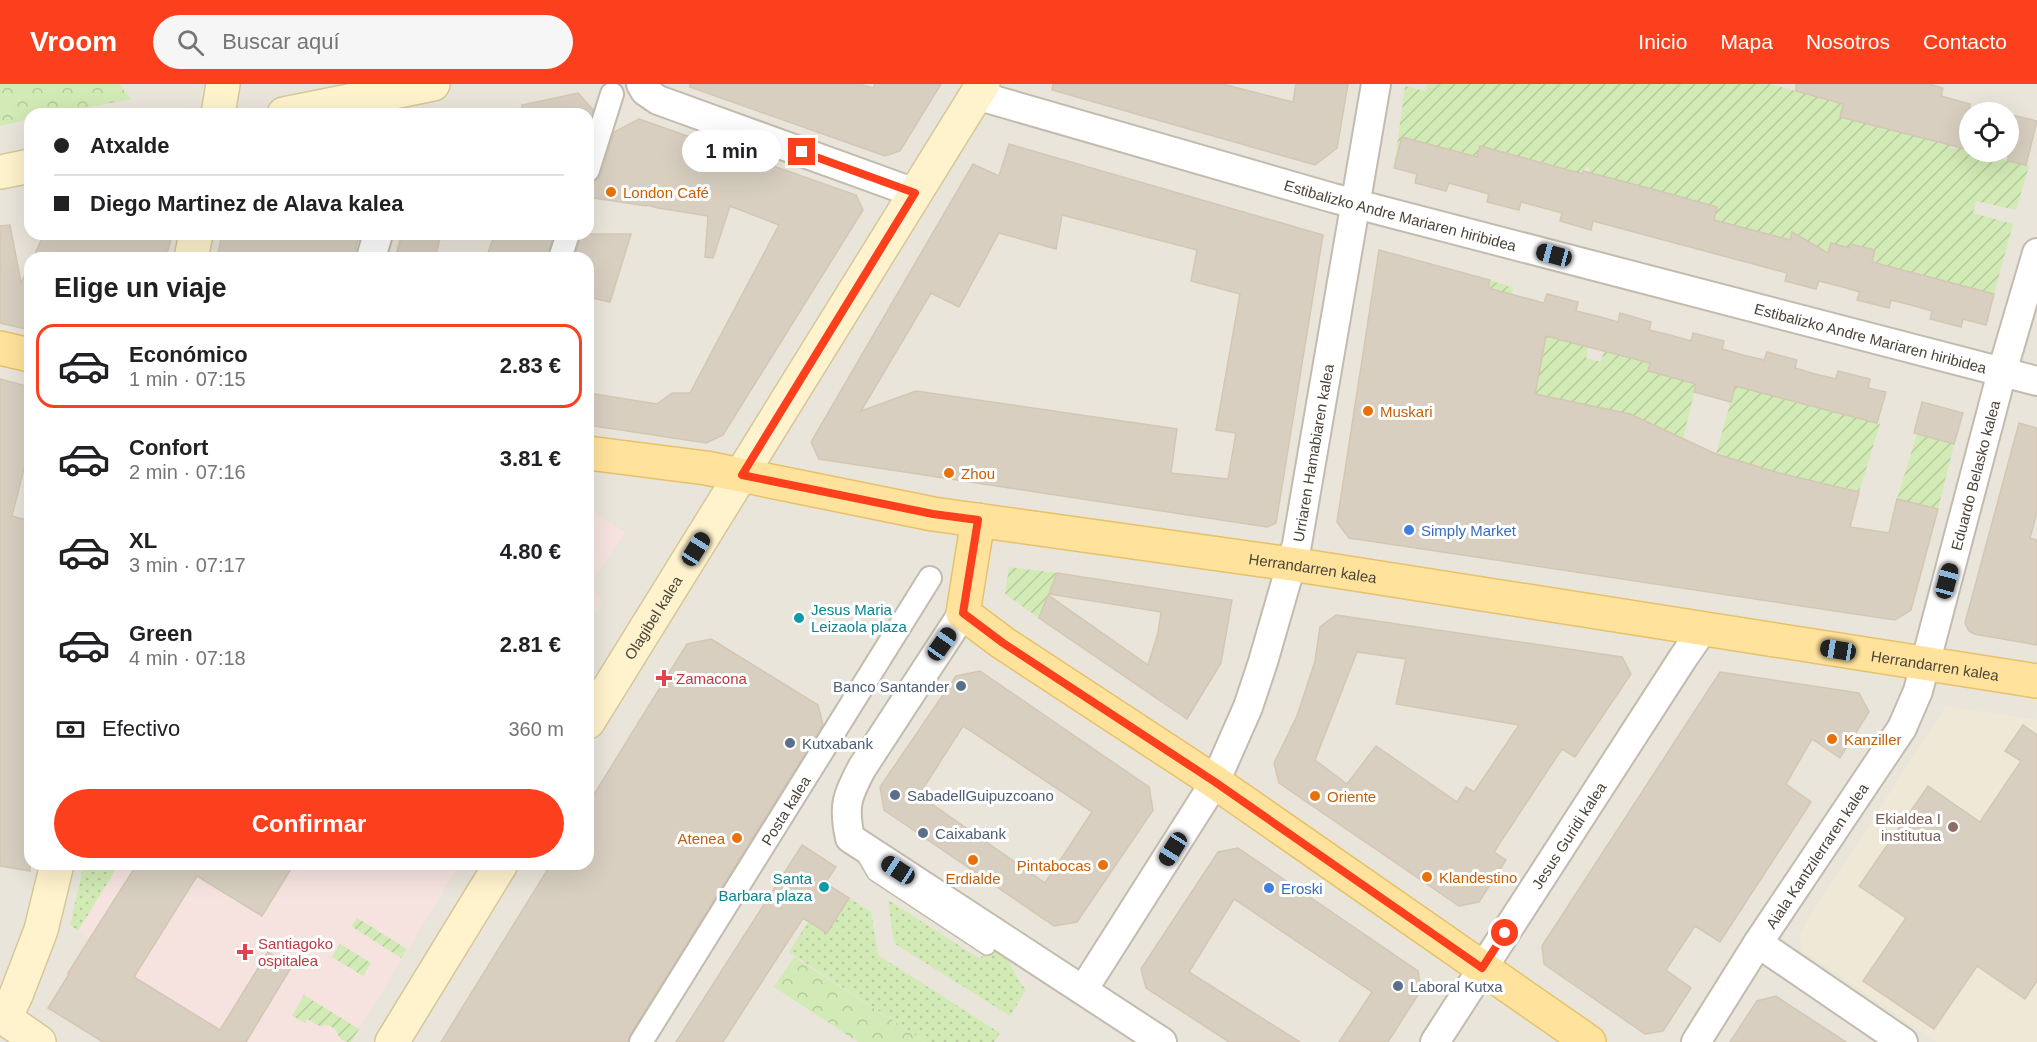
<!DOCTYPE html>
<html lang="es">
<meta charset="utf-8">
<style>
body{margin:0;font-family:Arial,sans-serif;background:#f6f6f6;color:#202124;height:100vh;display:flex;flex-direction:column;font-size:22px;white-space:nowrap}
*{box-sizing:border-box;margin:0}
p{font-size:20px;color:#757577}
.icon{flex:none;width:33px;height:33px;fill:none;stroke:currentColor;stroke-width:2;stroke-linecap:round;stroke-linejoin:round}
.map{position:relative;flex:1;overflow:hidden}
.sheet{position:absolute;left:24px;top:168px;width:570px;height:618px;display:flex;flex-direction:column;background:#fff;border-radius:18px;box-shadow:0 6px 24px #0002}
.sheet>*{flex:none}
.top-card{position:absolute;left:24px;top:24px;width:570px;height:132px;border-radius:18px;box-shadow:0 6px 24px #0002;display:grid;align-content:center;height:132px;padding:0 30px;background:#fff}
.fabs{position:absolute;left:1959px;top:18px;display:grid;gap:12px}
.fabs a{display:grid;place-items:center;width:60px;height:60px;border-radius:50%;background:#fff;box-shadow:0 6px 24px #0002;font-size:30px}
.end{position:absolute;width:27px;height:27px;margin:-14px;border:8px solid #fc3f1d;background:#fff;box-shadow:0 0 0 3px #fff}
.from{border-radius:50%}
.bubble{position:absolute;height:42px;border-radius:21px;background:#fff;box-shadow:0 6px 24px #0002;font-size:20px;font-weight:800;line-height:42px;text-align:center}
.car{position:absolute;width:18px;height:36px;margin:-18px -9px;border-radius:8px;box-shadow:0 0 4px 2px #0007;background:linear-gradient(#222 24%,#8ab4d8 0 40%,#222 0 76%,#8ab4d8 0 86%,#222 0)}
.top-card b{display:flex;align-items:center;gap:21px;height:57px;font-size:22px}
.top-card b+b{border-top:2px solid #e0e0e0}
.top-card i{width:15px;height:15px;background:#202124}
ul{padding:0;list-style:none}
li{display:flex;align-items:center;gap:18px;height:84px;margin:0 12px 9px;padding:0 18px;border:3px solid transparent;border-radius:18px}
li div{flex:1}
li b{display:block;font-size:22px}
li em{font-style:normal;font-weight:800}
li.selected{border-color:#fc3f1d}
li>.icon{width:54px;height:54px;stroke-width:1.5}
h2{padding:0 30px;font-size:27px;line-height:72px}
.pay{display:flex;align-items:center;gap:15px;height:66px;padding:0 30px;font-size:22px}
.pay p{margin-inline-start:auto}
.primary-button{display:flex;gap:12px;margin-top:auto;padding:12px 30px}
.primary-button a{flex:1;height:69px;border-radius:36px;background:#fc3f1d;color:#fff;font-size:24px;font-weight:800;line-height:69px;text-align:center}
header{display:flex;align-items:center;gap:36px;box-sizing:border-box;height:84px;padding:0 30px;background:#fc3f1d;color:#fff}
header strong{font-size:28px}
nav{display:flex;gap:33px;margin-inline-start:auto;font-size:21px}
.search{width:420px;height:54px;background:#f6f6f6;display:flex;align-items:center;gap:15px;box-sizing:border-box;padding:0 21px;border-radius:33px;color:#757577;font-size:22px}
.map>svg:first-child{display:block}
.residential{fill:#eae5da;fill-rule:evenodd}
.education{fill:#efe8d6}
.medical{fill:#f6e3e0}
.grass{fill:url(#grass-dots)}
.park{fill:url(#park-crowns)}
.garden{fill:url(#garden-furrows)}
.building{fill:#d8cfc1;stroke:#d3c7b4;stroke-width:1.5;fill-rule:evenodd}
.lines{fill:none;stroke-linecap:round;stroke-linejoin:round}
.service-casing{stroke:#c2bbae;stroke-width:18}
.pedestrian-casing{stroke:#c2bbae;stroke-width:26}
.minor-casing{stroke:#c2bbae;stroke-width:32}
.secondary-casing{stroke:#d6c79b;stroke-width:36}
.primary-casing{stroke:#e6c16a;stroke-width:36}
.service{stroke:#fff;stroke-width:15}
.pedestrian{stroke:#fff;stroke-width:22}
.minor{stroke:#fff;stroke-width:28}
.secondary{stroke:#fff3cd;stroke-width:33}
.primary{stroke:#ffe39c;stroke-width:33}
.route{stroke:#fc3f1d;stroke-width:8}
.food-dot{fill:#e8710a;stroke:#fff;stroke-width:2}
.shop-dot{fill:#3f7fe0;stroke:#fff;stroke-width:2}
.culture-dot{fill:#0f9aa8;stroke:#fff;stroke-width:2}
.health-dot{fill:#e0444e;stroke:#fff;stroke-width:2}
.service-dot{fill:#5c6f8a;stroke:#fff;stroke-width:2}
.education-dot{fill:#8d6e63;stroke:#fff;stroke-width:2}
.labels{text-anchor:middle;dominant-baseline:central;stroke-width:6;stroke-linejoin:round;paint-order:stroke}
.food-label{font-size:15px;fill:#c56008;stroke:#fff;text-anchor:start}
.street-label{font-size:15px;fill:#4b4439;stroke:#fff}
.shop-label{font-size:15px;fill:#366cbe;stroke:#fff;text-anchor:start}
.culture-label{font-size:15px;fill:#0d838f;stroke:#fff;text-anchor:start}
.health-label{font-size:15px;fill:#be3a42;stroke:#fff;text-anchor:start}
.service-label{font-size:15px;fill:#4e5e75;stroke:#fff;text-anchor:start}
.education-label{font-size:15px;fill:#785e54;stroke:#fff;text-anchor:end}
</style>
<header>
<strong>Vroom</strong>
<div class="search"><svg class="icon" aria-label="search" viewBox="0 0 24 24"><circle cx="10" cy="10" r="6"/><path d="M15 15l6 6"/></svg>Buscar aquí</div>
<nav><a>Inicio</a><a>Mapa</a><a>Nosotros</a><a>Contacto</a></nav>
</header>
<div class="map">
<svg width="2037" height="958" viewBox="0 0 2037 958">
<defs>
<pattern id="grass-dots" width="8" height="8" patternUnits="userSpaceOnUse" patternTransform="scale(1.5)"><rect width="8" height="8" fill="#d2eab5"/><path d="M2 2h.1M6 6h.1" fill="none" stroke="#b6ca9c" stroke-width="1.8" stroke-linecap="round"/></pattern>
<pattern id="park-crowns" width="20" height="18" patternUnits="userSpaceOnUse" patternTransform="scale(1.5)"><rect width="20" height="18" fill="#d2eab5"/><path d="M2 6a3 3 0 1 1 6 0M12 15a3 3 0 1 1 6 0" fill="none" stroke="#b6ca9c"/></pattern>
<pattern id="garden-furrows" width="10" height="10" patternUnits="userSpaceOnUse" patternTransform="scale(1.5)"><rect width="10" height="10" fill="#d2eab5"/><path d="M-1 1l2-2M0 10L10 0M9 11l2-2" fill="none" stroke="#b6ca9c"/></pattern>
</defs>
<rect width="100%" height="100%" fill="#f6f3ec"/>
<path class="residential" d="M0,0H2037V958H0ZM1970,28H2008V68H1970ZM30,30H588V150H30ZM30,174H588V780H30Z"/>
<polygon class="education" points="1946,622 2037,636 2037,958 1937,958 1803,867 1799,850"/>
<g class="medical">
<polygon points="588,426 625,448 588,503 597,509 602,519 596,529 588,532"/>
<polygon points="84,780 460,780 351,958 103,958 48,924 69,890 66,888 72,879 80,885 90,855 70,841"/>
</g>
<g class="grass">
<polygon points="84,780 119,780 78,847 70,841"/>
<polygon points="849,814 871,828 878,871 1000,949 994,958 926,958 789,868 808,838 827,849"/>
<path d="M888,816L980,875L992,857C1010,870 1012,891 1026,906L1010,932L894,859Z"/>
</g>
<g class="park">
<polygon points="0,0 119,0 131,15 53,30 30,30 30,35 0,42"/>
<polygon points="794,873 926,958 858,958 774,903"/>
</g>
<g class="garden">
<polygon points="1427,0 1769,0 1843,19 1840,33 1950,61 1950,64 1955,65 1956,63 2029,82 2016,126 1976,117 1973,129 2013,140 1994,210 1872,178 1875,166 1853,160 1850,160 1849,164 1831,159 1829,167 1796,158 1795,150 1791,150 1790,156 1714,136 1717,123 1589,91 1590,84 1585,83 1583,90 1530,75 1527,86 1515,71 1480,62 1476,73 1402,53 1394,84 1405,2 1425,7"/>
<polygon points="1490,196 1513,204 1512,210 1522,213 1514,243 1588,263 1586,274 1601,278 1604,267 1698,292 1683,355 1630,330 1535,310 1479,232"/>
<polygon points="1735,302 1880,340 1859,408 1779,389 1716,370"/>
<polygon points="1917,350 1954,360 1938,425 1897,415"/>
<polygon points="1009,483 1057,489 1039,534 1005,510"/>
<polygon points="357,834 407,865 401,874 351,842"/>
<polygon points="340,860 371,879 363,892 332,873"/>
<path d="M304,911L359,945L351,958C335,958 341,947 330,942C322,939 328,942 320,942C316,941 311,937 307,935L305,939L292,932Z"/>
</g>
<g class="building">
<polygon points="690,0 860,0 873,4 875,0 941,0 900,67 885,72 690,3"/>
<polygon points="1053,0 1222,0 1293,18 1296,0 1348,0 1337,64 1315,81 1052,6"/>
<polygon points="1796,0 1929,0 1943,4 1941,12 1970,20 1970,66 1840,33 1843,20 1796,7"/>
<polygon points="578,9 593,26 592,30 523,30 522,21"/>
<polygon points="2008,30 2037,37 2026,81 2008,77"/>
<polygon points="639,35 856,111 863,126 723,351 706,359 588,341 588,309 657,320 672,309 690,309 779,141 730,122 713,174 705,173 708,132 658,124 647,121 646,122 588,113 588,99 597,96 601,91 614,48"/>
<polygon points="1402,53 1477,73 1480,62 1583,90 1583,87 1656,106 1717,123 1714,136 1790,156 1792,148 1828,169 1831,159 1849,164 1850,160 1875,166 1872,178 1994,210 1986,241 1963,235 1961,243 1930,235 1932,227 1911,221 1891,216 1889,224 1857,216 1860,208 1839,202 1819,197 1816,205 1785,197 1787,189 1675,159 1593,137 1591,146 1560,137 1562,129 1521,118 1519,126 1487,118 1489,110 1449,99 1446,107 1415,99 1417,90 1394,84"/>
<path d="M1009,60L1323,151L1276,439L1267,443L819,375L811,358L973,80L999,92ZM1062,131L1197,166L1191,197L1240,210L1216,346L1236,349L1228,395L1171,389L1177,345L916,307L861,327L931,209L959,223L999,149L1056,165Z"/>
<polygon points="10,141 21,199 30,180 30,246 0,239 0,142"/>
<polygon points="44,150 172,150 166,174 33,174"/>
<polygon points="222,150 360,150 353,174 217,174"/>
<polygon points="402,150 441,150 435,174 395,174"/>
<polygon points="495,150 554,150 547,174 486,174"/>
<polygon points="581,150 631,150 610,218 588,213 588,174 574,174"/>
<polygon points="1379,166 1490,196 1488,204 1544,219 1547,210 1578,218 1576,227 1597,232 1618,238 1620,229 1651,238 1649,246 1670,251 1691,257 1693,249 1724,257 1722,265 1743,271 1764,276 1767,268 1797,276 1795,284 1815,290 1836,295 1838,287 1870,295 1868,304 1886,308 1877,339 1735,302 1731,318 1694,308 1696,300 1648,287 1650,279 1546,252 1535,310 1630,330 1716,370 1779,389 1859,408 1850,443 1889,449 1897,415 1938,425 1911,526 1895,536 1349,454 1337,438"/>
<polygon points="0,295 30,303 30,361 12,432 30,437 30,787 0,782"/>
<polygon points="1922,318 1963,329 1954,360 1914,349"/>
<polygon points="2019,339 2037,344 2037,428 2030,454 2037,456 2037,561 1974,550 1969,547 1965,539"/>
<polygon points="1057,489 1232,516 1221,579 1187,635 1039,534 1048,511 1148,581 1158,549 1161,528 1049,510"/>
<path d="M1336,531L1622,573L1631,590L1575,673L1562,665L1548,686L1494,768L1506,776L1479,818L1459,822L1279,699L1274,679L1297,632L1315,577L1320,543ZM1357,568L1406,575L1396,620L1519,641L1474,708L1466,703L1457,718L1376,662L1347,700L1315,676Z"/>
<polygon points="711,555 818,621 823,641 630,951 628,958 441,958 551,780 588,780 588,720 687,560"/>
<path d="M980,587L1149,703L1153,726L1077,838L1054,842L884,726L880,703L956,592ZM963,642L1092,728L1045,799L919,711Z"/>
<polygon points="1720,588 1859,609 1869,628 1840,674 1812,655 1786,700 1811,718 1720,858 1695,842 1666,886 1691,904 1663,947 1645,950 1544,880 1542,862"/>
<polygon points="2023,641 2037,651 2037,897 2025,915 1977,882 1934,945 1863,897 1906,834 1859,802 1928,702 1980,738 2021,677 2005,667"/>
<polygon points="802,761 836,783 825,799 849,814 827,849 803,834 723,958 676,958"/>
<polygon points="1238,764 1418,887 1421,906 1388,958 1339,958 1372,908 1234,815 1189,888 1300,958 1229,958 1146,904 1141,885 1218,768"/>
<polygon points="137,780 294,780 262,832 197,792 134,893 220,946 268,868 292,882 246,958 103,958 48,924 69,890 68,889"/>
<polygon points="1776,912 1791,922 1846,958 1730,958 1757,917"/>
</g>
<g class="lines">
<g class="service-casing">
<polyline id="service" points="864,770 875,789 987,863"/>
</g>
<g class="pedestrian-casing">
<g id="pedestrian">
<polyline points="588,86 612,10"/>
<polyline points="560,174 568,150"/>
<path id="s1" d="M641,958L930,494"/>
</g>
</g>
<g class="minor-casing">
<g id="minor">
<polyline points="641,0 645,7 658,16 915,109"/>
<path id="s2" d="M976,11L1333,114L2037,297"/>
<polyline points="371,174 378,150"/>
<path d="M963,529L862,684C847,712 843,722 850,754L1162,958"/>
<polyline points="1758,859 1903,958"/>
<path id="s3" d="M1083,906L1215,698L1248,623L1263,578L1297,460L1376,0"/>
<path id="s4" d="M1435,958L1683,574L1703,545"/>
<path id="s5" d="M1696,958L1758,859L1902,644L1918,607L2002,288L2037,169"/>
</g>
</g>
<g class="secondary-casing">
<g id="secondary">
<polyline points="218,30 223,0"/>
<polyline points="284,30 433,0"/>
<polyline points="0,88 30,82"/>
<polyline points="191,174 196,150"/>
<path id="s6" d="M588,638L983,0"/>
<polyline points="0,931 39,958"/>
<polyline points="5,934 16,911 41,846 57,780"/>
<polyline points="392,958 501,780"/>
</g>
</g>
<g class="primary-casing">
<g id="primary">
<polyline points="0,264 30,271"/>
<path id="s7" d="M588,369L706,384L933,430L1291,480L2037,597"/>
<polyline points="978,436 963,529 1003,559 1215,698 1589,958"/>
</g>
</g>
<use href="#service" class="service"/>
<use href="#pedestrian" class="pedestrian"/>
<use href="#minor" class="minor"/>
<use href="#secondary" class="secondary"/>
<use href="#primary" class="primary"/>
</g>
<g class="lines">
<polyline class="route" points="802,68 915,109 742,391 933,430 978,436 963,529 1003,559 1215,698 1482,884 1505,849"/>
</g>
<g class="food-dot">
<circle cx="611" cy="108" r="6"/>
<circle cx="1368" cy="327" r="6"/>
<circle cx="949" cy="389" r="6"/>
<circle cx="1832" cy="655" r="6"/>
<circle cx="1315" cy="712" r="6"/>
<circle cx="737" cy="754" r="6"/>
<circle cx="973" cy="776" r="6"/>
<circle cx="1103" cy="781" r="6"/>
<circle cx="1427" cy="793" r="6"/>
</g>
<g class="shop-dot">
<circle cx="1409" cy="446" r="6"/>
<circle cx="1269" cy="804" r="6"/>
</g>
<g class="culture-dot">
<circle cx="799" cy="534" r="6"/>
<circle cx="824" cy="803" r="6"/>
</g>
<g class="health-dot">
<path d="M661 585h6v6h6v6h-6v6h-6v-6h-6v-6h6z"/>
<path d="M242 859h6v6h6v6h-6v6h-6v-6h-6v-6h6z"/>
</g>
<g class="service-dot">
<circle cx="961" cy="602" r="6"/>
<circle cx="790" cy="659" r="6"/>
<circle cx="895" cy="711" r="6"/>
<circle cx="923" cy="749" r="6"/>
<circle cx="1398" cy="902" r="6"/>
</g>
<circle class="education-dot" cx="1953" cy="743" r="6"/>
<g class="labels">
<g class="food-label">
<text x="623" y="108">London Café</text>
<text x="1380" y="327">Muskari</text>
<text x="961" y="389">Zhou</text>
<text x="1844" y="655">Kanziller</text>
<text x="1327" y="712">Oriente</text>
<text x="725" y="754" text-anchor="end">Atenea</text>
<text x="1091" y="781" text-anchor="end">Pintabocas</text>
<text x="1439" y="793">Klandestino</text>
<text x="973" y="794" text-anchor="middle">Erdialde</text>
</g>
<g class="street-label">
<text stroke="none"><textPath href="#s2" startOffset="441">Estibalizko Andre Mariaren hiribidea</textPath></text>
<text stroke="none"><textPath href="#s2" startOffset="927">Estibalizko Andre Mariaren hiribidea</textPath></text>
<text stroke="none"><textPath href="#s3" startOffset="591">Urriaren Hamabiaren kalea</textPath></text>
<text stroke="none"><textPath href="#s5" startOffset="639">Eduardo Belasko kalea</textPath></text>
<text stroke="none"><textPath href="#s7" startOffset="734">Herrandarren kalea</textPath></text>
<text stroke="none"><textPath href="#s6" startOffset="123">Olagibel kalea</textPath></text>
<text stroke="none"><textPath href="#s7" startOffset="1364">Herrandarren kalea</textPath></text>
<text stroke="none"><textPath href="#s1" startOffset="273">Posta kalea</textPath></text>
<text stroke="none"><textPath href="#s4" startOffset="246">Jesus Guridi kalea</textPath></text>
<text stroke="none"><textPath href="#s5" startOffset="222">Aiala Kantzilerraren kalea</textPath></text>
</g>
<g class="shop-label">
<text x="1421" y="446">Simply Market</text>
<text x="1281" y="804">Eroski</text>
</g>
<g class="culture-label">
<text x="811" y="525">Jesus Maria<tspan x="811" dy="17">Leizaola plaza</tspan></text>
<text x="812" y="794" text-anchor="end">Santa<tspan x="812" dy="17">Barbara plaza</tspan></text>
</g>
<g class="health-label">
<text x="676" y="594">Zamacona</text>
<text x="258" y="859">Santiagoko<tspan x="258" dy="17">ospitalea</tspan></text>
</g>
<g class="service-label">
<text x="949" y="602" text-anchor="end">Banco Santander</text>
<text x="802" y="659">Kutxabank</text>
<text x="907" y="711">SabadellGuipuzcoano</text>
<text x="935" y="749">Caixabank</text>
<text x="1410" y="902">Laboral Kutxa</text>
</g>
<g class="education-label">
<text x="1941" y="734">Ekialdea I<tspan x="1941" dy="17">institutua</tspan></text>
</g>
</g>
</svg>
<div class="fabs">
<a><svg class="icon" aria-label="locate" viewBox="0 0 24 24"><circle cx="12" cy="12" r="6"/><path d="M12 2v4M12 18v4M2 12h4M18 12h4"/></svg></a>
</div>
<i class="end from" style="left:1505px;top:849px"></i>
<i class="end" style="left:802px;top:68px"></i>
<div class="bubble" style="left:682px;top:46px;width:99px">1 min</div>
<i class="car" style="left:1554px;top:171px;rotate:285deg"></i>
<i class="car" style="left:696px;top:465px;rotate:32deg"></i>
<i class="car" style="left:1947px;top:497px;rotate:15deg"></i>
<i class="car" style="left:942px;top:560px;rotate:35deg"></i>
<i class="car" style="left:1838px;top:566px;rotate:279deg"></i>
<i class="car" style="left:1173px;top:765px;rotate:212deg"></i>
<i class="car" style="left:898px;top:786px;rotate:303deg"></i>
<div class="top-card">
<b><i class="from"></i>Atxalde</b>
<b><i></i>Diego Martinez de Alava kalea</b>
</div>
<section class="sheet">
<h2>Elige un viaje</h2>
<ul>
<li class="selected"><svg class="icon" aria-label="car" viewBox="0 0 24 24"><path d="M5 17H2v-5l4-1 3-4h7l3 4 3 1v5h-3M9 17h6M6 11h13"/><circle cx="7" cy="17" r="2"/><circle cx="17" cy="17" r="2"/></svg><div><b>Económico</b><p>1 min · 07:15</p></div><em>2.83 €</em></li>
<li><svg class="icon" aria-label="car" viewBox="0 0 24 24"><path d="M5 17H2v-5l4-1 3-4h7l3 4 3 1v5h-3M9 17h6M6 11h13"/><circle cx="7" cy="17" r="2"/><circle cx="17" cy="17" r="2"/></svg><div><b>Confort</b><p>2 min · 07:16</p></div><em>3.81 €</em></li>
<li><svg class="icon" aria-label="car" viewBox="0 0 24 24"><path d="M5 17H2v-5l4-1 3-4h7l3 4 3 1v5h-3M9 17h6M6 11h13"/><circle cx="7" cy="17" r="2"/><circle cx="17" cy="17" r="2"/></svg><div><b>XL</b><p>3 min · 07:17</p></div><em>4.80 €</em></li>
<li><svg class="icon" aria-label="car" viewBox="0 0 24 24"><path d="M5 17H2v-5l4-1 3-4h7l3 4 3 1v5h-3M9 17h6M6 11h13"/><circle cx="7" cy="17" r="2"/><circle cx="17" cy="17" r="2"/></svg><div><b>Green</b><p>4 min · 07:18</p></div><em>2.81 €</em></li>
</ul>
<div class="pay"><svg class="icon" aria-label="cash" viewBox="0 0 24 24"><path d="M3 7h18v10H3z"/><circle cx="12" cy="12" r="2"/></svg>Efectivo<p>360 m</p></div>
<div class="primary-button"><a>Confirmar</a></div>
</section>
</div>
